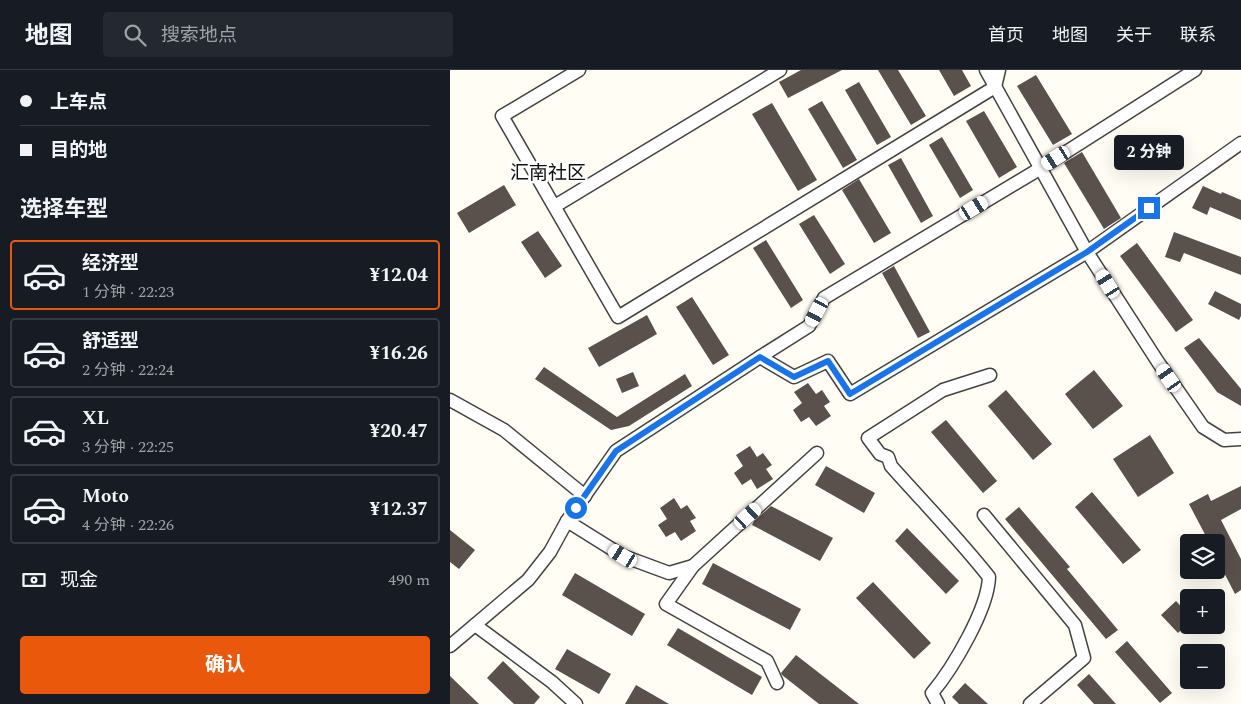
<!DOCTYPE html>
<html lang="zh">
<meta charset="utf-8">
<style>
body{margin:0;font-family:Spectral,"Noto Sans SC",serif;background:#242831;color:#f1f3f6;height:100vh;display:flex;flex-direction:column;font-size:19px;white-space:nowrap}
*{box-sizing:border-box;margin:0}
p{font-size:16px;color:#9ea1a6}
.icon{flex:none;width:28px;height:28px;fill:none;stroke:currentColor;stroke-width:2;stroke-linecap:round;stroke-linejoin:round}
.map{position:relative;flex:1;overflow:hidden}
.drawer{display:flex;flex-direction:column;background:#171b24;width:450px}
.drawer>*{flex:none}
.hud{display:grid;align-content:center;height:110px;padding:0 20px;background:#171b24}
.buttons{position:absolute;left:730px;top:464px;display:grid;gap:10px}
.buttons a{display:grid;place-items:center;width:45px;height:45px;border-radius:5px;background:#171b24;box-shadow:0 5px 20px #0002;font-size:25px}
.end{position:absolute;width:22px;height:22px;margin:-11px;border:6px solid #1a73e8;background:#fff;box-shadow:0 0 0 2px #fff}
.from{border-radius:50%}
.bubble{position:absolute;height:35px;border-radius:5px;background:#171b24;box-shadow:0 5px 20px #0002;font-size:16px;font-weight:700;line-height:35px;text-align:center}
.car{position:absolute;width:15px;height:30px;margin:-15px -8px;border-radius:6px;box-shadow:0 0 4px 1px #0007;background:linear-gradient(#fff 24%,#345 0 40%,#fff 0 76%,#345 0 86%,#fff 0)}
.hud b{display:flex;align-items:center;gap:18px;height:48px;font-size:19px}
.hud b+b{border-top:1px solid #363941}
.hud i{width:12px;height:12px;background:#f1f3f6}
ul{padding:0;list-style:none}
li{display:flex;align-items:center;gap:15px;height:70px;margin:0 10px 8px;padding:0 10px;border:2px solid #363941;border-radius:5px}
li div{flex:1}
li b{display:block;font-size:19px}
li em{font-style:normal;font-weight:700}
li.current{border-color:#ea580c}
li>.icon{width:45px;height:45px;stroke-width:1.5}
h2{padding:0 20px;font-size:22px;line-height:60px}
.pay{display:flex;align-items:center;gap:12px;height:55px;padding:0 20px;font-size:19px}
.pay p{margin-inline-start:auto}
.action{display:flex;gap:10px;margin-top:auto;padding:10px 20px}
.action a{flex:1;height:58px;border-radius:5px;background:#ea580c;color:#fff;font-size:20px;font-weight:700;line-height:58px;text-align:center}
header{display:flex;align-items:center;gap:30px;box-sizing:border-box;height:70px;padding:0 25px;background:#171b24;border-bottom:1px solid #363941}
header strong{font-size:24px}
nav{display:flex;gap:28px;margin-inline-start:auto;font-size:18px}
.search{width:350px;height:45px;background:#242831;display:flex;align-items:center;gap:12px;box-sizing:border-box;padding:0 18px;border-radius:5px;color:#9ea1a6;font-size:19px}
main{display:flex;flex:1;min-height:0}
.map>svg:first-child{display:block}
.building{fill:#5a514c}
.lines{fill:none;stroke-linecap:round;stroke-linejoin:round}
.minor-casing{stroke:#434343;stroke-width:15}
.minor{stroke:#fff;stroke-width:12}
.route{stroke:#1a73e8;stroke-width:6}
.labels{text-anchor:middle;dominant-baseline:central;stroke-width:5;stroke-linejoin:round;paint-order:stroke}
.neighbourhood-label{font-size:19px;fill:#101010;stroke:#fff}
</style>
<header>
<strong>地图</strong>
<div class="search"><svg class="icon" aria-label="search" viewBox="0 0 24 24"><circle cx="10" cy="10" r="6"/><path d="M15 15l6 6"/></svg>搜索地点</div>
<nav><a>首页</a><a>地图</a><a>关于</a><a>联系</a></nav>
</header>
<main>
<section class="drawer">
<div class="hud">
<b><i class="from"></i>上车点</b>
<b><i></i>目的地</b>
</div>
<h2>选择车型</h2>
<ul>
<li class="current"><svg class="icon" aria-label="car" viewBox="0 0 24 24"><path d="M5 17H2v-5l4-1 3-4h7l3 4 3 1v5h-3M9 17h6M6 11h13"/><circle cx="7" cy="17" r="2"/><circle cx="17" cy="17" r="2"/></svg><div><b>经济型</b><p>1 分钟 · 22:23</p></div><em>¥12.04</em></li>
<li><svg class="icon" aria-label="car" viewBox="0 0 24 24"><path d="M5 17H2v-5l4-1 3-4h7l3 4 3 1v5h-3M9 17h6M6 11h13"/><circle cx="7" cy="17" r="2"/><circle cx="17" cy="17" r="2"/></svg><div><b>舒适型</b><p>2 分钟 · 22:24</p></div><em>¥16.26</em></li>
<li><svg class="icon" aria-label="car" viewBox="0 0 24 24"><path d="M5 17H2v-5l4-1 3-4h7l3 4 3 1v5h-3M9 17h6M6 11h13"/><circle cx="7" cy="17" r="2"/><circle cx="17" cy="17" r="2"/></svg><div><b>XL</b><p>3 分钟 · 22:25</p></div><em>¥20.47</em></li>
<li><svg class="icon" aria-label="car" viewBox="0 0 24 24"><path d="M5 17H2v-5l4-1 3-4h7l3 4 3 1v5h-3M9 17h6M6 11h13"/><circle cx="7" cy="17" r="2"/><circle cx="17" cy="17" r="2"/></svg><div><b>Moto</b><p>4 分钟 · 22:26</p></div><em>¥12.37</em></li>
</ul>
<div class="pay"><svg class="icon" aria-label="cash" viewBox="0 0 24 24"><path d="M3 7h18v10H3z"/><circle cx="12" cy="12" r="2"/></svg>现金<p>490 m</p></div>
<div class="action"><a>确认</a></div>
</section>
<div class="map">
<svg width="791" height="634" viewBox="0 0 791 634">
<rect width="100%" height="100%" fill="#fffdf4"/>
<g class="building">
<polygon points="351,0 392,0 338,28 329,12"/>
<polygon points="428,0 448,0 476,46 461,55"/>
<polygon points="489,0 512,0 521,16 504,26"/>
<polygon points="586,5 622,64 603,75 567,16"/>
<polygon points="409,12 441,67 427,75 395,20"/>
<polygon points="372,31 407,90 393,98 358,39"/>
<polygon points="322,33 367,110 348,121 302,44"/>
<polygon points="534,41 567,97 549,108 516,51"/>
<polygon points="492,67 523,120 510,128 479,75"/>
<polygon points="632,82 671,148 654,159 614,93"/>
<polygon points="451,88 483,146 471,153 438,95"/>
<polygon points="409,109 441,163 424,173 392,120"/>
<polygon points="54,115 66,135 19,163 7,143"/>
<polygon points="753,116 771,124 772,122 791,130 791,150 760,137 757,145 742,138"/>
<polygon points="364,145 395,194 380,204 349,154"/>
<polygon points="88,161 112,196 95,208 71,172"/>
<polygon points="724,162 791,187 791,205 734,183 730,192 715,187"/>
<polygon points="316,170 353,230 341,238 303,178"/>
<polygon points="687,173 743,250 726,262 670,186"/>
<polygon points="444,196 480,262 468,268 432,203"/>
<polygon points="765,221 791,234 791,246 789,250 758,234"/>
<polygon points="242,227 279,285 263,295 226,237"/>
<polygon points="197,245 207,264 149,297 138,278"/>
<polygon points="749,268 791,319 791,336 767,322 734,278"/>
<polygon points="94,297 167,347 235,304 242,316 179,356 161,360 85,309"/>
<polygon points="644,300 673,336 643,359 615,324"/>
<polygon points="183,302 189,316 172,323 166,309"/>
<polygon points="358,313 366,324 372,320 380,332 374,336 381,346 366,356 359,347 351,352 343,340 352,333 344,322"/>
<polygon points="556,320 602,374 583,390 538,336"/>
<polygon points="496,350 547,411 533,423 481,362"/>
<polygon points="700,365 724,403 688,427 663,389"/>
<polygon points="300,376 307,387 313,383 322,395 316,399 323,409 307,419 301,409 292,415 284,403 293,396 286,385"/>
<polygon points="376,396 425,423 414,443 365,415"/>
<polygon points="791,416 791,439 771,450 791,489 791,520 785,524 766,487 766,472 759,472 739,434 758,424 761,431"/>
<polygon points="642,422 691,480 673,494 625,437"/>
<polygon points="224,428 231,439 237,435 246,448 240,451 246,461 231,471 225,462 216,467 208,455 217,449 210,438"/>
<polygon points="321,436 383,468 370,491 302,455 304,451"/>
<polygon points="569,437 620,497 617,499 668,560 656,569 555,449"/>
<polygon points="457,458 509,511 496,524 445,471"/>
<polygon points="0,460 25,480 9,499 0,492"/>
<polygon points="263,493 351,539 340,560 252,514"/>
<polygon points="125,503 195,544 182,566 112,525"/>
<polygon points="423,512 481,573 464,589 406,528"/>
<polygon points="726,531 739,545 739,552 728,563 711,545"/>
<polygon points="228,558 312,607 302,625 217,575"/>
<polygon points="677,571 722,623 710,633 665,582"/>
<polygon points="117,579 161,604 149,624 105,599"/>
<polygon points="346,585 409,634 369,634 332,605 331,603"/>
<polygon points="53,591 90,627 84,634 64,634 37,608"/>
<polygon points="639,604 666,634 644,634 627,615"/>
<polygon points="0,606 29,634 0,634"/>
<polygon points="515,613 538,634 509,634 502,627"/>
<polygon points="186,615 219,634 175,634"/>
</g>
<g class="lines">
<g class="minor-casing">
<g id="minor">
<polyline points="129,0 52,46 168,247 545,17 549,0"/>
<polyline points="536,0 637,182 708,292 753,357 774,370 791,369"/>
<polyline points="105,136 330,0"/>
<polyline points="310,287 359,256 374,228 591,98 745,0"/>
<polyline points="0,330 54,360 135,426"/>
<polyline points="534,445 625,555 634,588 580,634"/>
<polyline points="117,451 173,486 219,503 243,496 367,383"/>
<polyline points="243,496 216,534 317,591 327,613"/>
<polyline points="25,555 102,612 126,634"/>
<polyline points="0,576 78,510 100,482 117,451 166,381 310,287 344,307 378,291 400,324 637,182 791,73"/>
<path d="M488,634L482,623C503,598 538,539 539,507C509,469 474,433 441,396L438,387L430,384L418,368L493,320L540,305"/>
</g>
</g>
<use href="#minor" class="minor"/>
</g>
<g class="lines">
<polyline class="route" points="126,438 166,381 310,287 344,307 378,291 400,324 637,182 699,138"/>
</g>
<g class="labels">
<g class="neighbourhood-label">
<text x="98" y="103">汇南社区</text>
</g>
</g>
</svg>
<div class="buttons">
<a><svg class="icon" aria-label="layers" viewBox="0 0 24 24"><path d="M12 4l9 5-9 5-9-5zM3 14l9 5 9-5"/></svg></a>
<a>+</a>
<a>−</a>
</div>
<i class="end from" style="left:126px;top:438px"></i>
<i class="end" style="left:699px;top:138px"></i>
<div class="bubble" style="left:664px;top:65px;width:70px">2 分钟</div>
<i class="car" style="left:606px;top:88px;rotate:238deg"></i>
<i class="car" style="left:524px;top:138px;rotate:59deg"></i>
<i class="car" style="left:658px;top:214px;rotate:328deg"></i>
<i class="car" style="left:367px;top:242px;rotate:208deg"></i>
<i class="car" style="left:719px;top:308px;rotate:325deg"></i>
<i class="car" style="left:298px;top:446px;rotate:48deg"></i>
<i class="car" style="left:173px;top:486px;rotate:301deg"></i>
</div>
</main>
